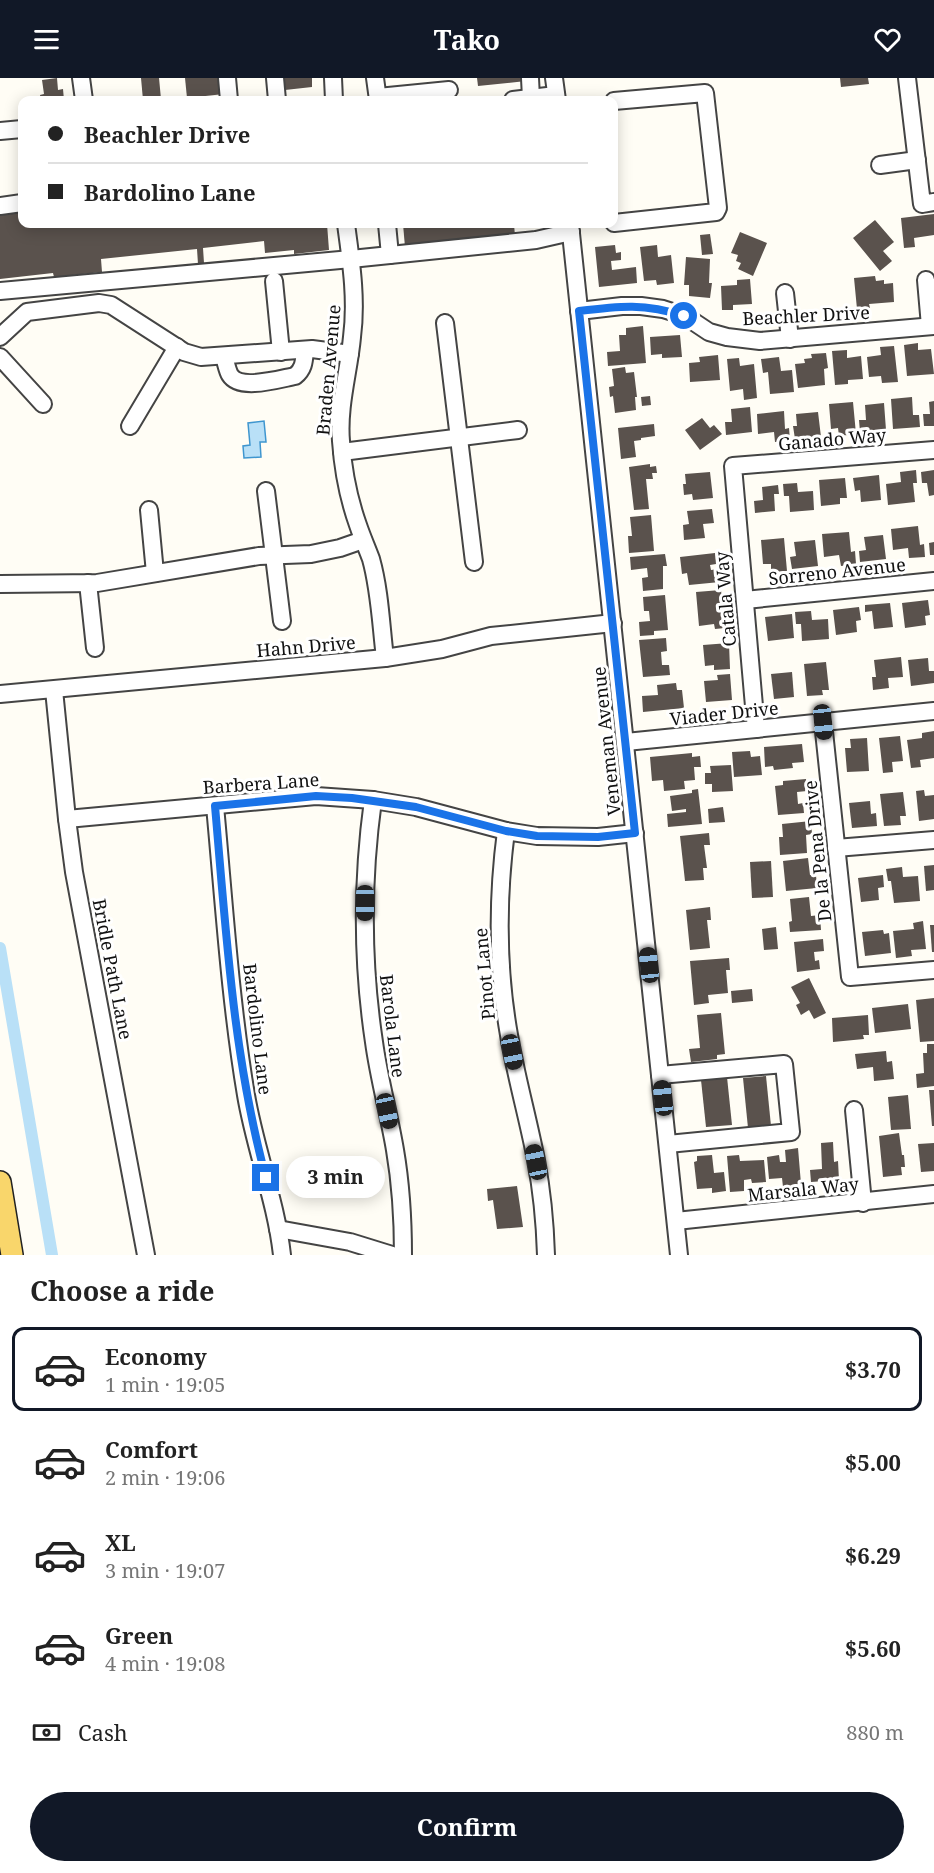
<!DOCTYPE html>
<meta charset="utf-8">
<style>
body{margin:0;font-family:"Noto Serif",serif;background:#f2f2f2;color:#222;height:100vh;display:flex;flex-direction:column;font-size:22px;white-space:nowrap}
*{box-sizing:border-box;margin:0}
p{font-size:20px;color:#767676}
.icon{flex:none;width:33px;height:33px;fill:none;stroke:currentColor;stroke-width:2;stroke-linecap:round;stroke-linejoin:round}
.map{position:relative;height:1177px;overflow:hidden}
.drawer{display:flex;flex-direction:column;background:#fff;flex:1}
.drawer>*{flex:none}
.hud{position:absolute;left:18px;top:18px;width:600px;height:132px;border-radius:12px;box-shadow:0 3px 15px #0003;display:grid;align-content:center;height:132px;padding:0 30px;background:#fff}
.end{position:absolute;width:27px;height:27px;margin:-14px;border:8px solid #1a73e8;background:#fff;box-shadow:0 0 0 3px #fff}
.from{border-radius:50%}
.bubble{position:absolute;height:42px;border-radius:21px;background:#fff;box-shadow:0 3px 15px #0003;font-size:20px;font-weight:700;line-height:42px;text-align:center}
.car{position:absolute;width:18px;height:36px;margin:-18px -9px;border-radius:8px;box-shadow:0 0 4px 2px #0007;background:linear-gradient(#222 24%,#8ab4d8 0 40%,#222 0 76%,#8ab4d8 0 86%,#222 0)}
.hud b{display:flex;align-items:center;gap:21px;height:57px;font-size:22px}
.hud b+b{border-top:2px solid #e0e0e0}
.hud i{width:15px;height:15px;background:#222}
ul{padding:0;list-style:none}
li{display:flex;align-items:center;gap:18px;height:84px;margin:0 12px 9px;padding:0 18px;border:3px solid transparent;border-radius:12px}
li div{flex:1}
li b{display:block;font-size:22px}
li em{font-style:normal;font-weight:700}
li.on{border-color:#111827}
li>.icon{width:54px;height:54px;stroke-width:1.5}
h2{padding:0 30px;font-size:27px;line-height:72px}
.pay{display:flex;align-items:center;gap:15px;height:66px;padding:0 30px;font-size:22px}
.pay p{margin-inline-start:auto}
.cta{display:flex;gap:12px;margin-top:auto;padding:12px 30px}
.cta a{flex:1;height:69px;border-radius:36px;background:#111827;color:#fff;font-size:24px;font-weight:700;line-height:69px;text-align:center}
header{display:flex;justify-content:space-between;align-items:center;height:78px;padding:0 30px;background:#111827;color:#fff;font-size:27px;font-weight:700}
.map>svg:first-child{display:block}
.water{fill:#b9e0f7;stroke:#3f96cf;stroke-width:1.5}
.lines{fill:none;stroke-linecap:round;stroke-linejoin:round}
.canal{stroke:#b9e0f7;stroke-width:12}
.building{fill:#5a524d}
.minor-casing{stroke:#444;stroke-width:20}
.major-casing{stroke:#222;stroke-width:24}
.minor{stroke:#fff;stroke-width:16}
.major{stroke:#f9d66b;stroke-width:21}
.route{stroke:#1a73e8;stroke-width:8}
.labels{text-anchor:middle;dominant-baseline:central;stroke-width:6;stroke-linejoin:round;paint-order:stroke}
.street-label{font-size:18px;fill:#111;stroke:#fff}
</style>
<header><svg class="icon" aria-label="menu" viewBox="0 0 24 24"><path d="M4 6h16M4 12h16M4 18h16"/></svg>Tako<svg class="icon" aria-label="heart" viewBox="0 0 24 24"><path d="M12 20l-8-8c-3-5 5-10 8-4 3-6 11-1 8 4z"/></svg></header>
<div class="map">
<svg width="934" height="1177" viewBox="0 0 934 1177">
<rect width="100%" height="100%" fill="#fffdf5"/>
<polygon class="water" points="264,343 266,364 260,364 261,379 244,380 243,368 250,367 248,345"/>
<g class="lines">
<polyline class="canal" points="0,870 52,1177"/>
</g>
<g class="building">
<polygon points="57,0 58,12 63,11 64,22 41,22 40,17 44,16 42,2"/>
<polygon points="141,0 159,0 161,21 143,22"/>
<polygon points="185,0 222,0 224,16 187,20"/>
<polygon points="284,0 312,0 312,9 285,12"/>
<polygon points="477,0 526,0 526,3 478,8"/>
<polygon points="840,0 868,0 869,6 841,9"/>
<polygon points="22,130 22,146 327,146 329,172 294,176 294,172 265,175 264,163 203,170 204,185 198,186 197,171 101,181 102,194 54,199 53,195 0,201 0,135"/>
<polygon points="934,136 934,157 914,160 915,169 904,170 901,140"/>
<polygon points="875,142 894,164 883,173 892,183 880,193 853,160"/>
<polygon points="403,146 514,146 515,158 405,169"/>
<polygon points="740,154 767,165 753,198 738,191 741,185 736,183 738,177 731,175"/>
<polygon points="710,156 713,176 702,177 700,157"/>
<polygon points="615,167 616,175 621,174 621,182 611,183 612,192 636,189 637,205 599,209 595,169"/>
<polygon points="657,167 658,179 671,177 674,205 657,207 656,202 644,203 640,169"/>
<polygon points="686,179 710,181 709,205 712,205 710,220 689,218 689,207 684,207"/>
<polygon points="875,198 876,203 884,202 884,206 893,205 894,224 869,226 870,230 857,231 854,200"/>
<polygon points="750,201 752,226 733,227 733,232 722,232 721,208 737,207 737,202"/>
<polygon points="643,248 646,285 608,288 607,274 620,273 619,257 626,257 626,250"/>
<polygon points="680,257 682,279 662,280 662,276 651,277 650,259"/>
<polygon points="918,265 918,272 931,271 934,296 907,298 904,267"/>
<polygon points="894,268 898,304 882,305 881,298 869,299 867,279 881,277 880,269"/>
<polygon points="847,272 847,280 861,278 863,301 848,302 848,306 835,307 832,273"/>
<polygon points="826,275 828,290 824,291 825,307 798,310 795,286 805,285 804,281 812,280 811,276"/>
<polygon points="718,277 720,302 690,304 689,285 700,284 699,279"/>
<polygon points="779,279 781,293 792,292 794,314 770,316 768,294 763,295 761,281"/>
<polygon points="739,280 740,288 754,286 757,320 744,322 743,311 730,313 727,281"/>
<polygon points="625,289 626,295 634,294 637,319 635,319 636,332 615,335 613,318 610,319 609,309 614,308 612,291"/>
<polygon points="650,318 651,327 642,328 641,319"/>
<polygon points="912,319 913,337 919,337 920,349 893,351 891,321"/>
<polygon points="934,323 934,348 924,348 923,336 930,336 929,324"/>
<polygon points="853,324 856,356 839,358 838,350 831,351 829,326"/>
<polygon points="884,325 886,352 860,354 859,342 866,342 865,327"/>
<polygon points="750,329 752,354 726,357 725,344 732,344 731,331"/>
<polygon points="784,333 785,351 789,350 790,363 775,364 774,354 758,356 757,336"/>
<polygon points="818,334 821,359 795,361 793,348 797,348 796,336"/>
<polygon points="702,340 710,350 714,347 722,356 700,372 685,352"/>
<polygon points="654,346 655,358 641,360 641,362 634,363 636,379 621,381 618,350"/>
<polygon points="650,386 650,389 656,388 657,395 652,395 653,401 646,401 649,431 634,432 629,389"/>
<polygon points="916,392 917,405 913,405 915,424 888,427 886,406 901,404 900,394"/>
<polygon points="934,392 934,417 929,418 927,405 922,405 921,394"/>
<polygon points="710,394 713,420 693,422 692,416 684,417 683,406 686,406 685,396"/>
<polygon points="879,397 881,422 861,424 860,412 855,413 853,400"/>
<polygon points="845,400 847,420 840,420 840,426 821,428 819,402"/>
<polygon points="797,405 798,414 813,413 814,432 790,434 789,418 784,418 783,406"/>
<polygon points="778,407 779,416 774,416 775,433 755,435 754,423 763,422 762,409"/>
<polygon points="712,431 714,445 703,446 705,460 684,462 683,447 689,446 687,433"/>
<polygon points="651,437 654,473 629,475 628,458 632,458 630,439"/>
<polygon points="918,448 920,467 924,466 925,479 909,480 908,470 893,472 891,451"/>
<polygon points="849,454 851,474 855,473 856,486 841,488 839,477 824,479 822,456"/>
<polygon points="883,457 886,481 860,484 859,473 866,472 864,459"/>
<polygon points="784,460 787,493 771,494 771,486 763,486 761,462"/>
<polygon points="815,462 818,488 792,491 790,479 796,478 794,464"/>
<polygon points="934,464 934,477 930,477 929,465"/>
<polygon points="715,475 716,486 710,487 711,492 719,491 720,504 689,507 687,495 682,496 680,479"/>
<polygon points="665,476 667,488 663,488 663,511 643,513 642,500 648,499 647,490 631,492 630,479"/>
<polygon points="721,512 725,550 715,551 714,546 699,548 696,514"/>
<polygon points="665,517 668,552 654,553 654,557 640,558 639,544 650,543 649,533 644,533 643,519"/>
<polygon points="928,522 930,537 925,538 926,547 905,550 902,525"/>
<polygon points="890,525 893,549 874,551 872,533 865,534 865,527"/>
<polygon points="859,529 861,542 856,543 857,554 836,557 833,532"/>
<polygon points="811,533 812,542 828,541 829,561 802,563 801,546 796,546 795,534"/>
<polygon points="792,536 794,560 768,563 765,539"/>
<polygon points="666,560 667,573 661,574 662,587 669,587 670,597 643,599 639,562"/>
<polygon points="729,565 730,591 714,592 714,587 705,588 703,567"/>
<polygon points="901,579 903,599 888,600 889,610 873,612 872,599 876,599 874,582"/>
<polygon points="928,580 929,593 934,593 934,605 911,608 908,582"/>
<polygon points="826,584 829,612 822,612 823,617 807,618 804,586"/>
<polygon points="792,594 794,619 774,621 771,596"/>
<polygon points="730,596 732,622 706,624 704,603 718,602 717,597"/>
<polygon points="676,605 677,612 682,612 684,630 643,634 642,618 658,617 657,607"/>
<polygon points="934,653 934,680 920,682 921,689 911,690 907,662 922,660 922,655"/>
<polygon points="900,658 903,683 892,684 893,694 883,695 879,660"/>
<polygon points="867,660 869,693 847,694 845,670 851,670 850,661"/>
<polygon points="802,666 804,684 792,685 793,690 774,692 773,688 765,689 764,669"/>
<polygon points="750,673 751,679 760,678 762,697 734,699 732,674"/>
<polygon points="692,675 692,679 700,678 701,689 694,689 695,702 684,703 685,711 664,713 663,702 652,703 650,679"/>
<polygon points="731,687 733,713 712,714 712,706 705,706 705,695 711,695 710,688"/>
<polygon points="806,701 807,713 797,714 798,726 803,725 804,735 778,737 775,708 783,707 783,703"/>
<polygon points="698,711 702,746 668,749 667,736 686,734 686,731 672,733 670,718 692,715 692,712"/>
<polygon points="924,712 925,718 934,717 934,741 919,743 916,713"/>
<polygon points="903,714 906,738 900,738 901,747 884,748 880,716"/>
<polygon points="870,723 871,736 876,735 877,748 852,750 849,725"/>
<polygon points="723,729 725,744 709,745 708,731"/>
<polygon points="811,743 812,756 806,757 807,775 780,777 779,759 783,759 782,746"/>
<polygon points="709,755 710,767 704,767 707,790 703,790 704,802 685,803 680,758"/>
<polygon points="808,780 810,797 816,797 817,810 786,813 783,783"/>
<polygon points="771,783 773,819 752,820 750,784"/>
<polygon points="934,787 934,812 926,813 924,788"/>
<polygon points="902,789 903,799 918,798 920,823 894,825 891,803 888,803 886,791"/>
<polygon points="883,797 884,809 878,810 879,822 861,824 858,800"/>
<polygon points="809,819 811,838 820,837 821,852 790,854 789,844 792,843 790,821"/>
<polygon points="710,829 711,842 707,842 710,870 690,872 686,832"/>
<polygon points="923,843 926,871 911,872 912,878 896,880 893,853 914,851 913,845"/>
<polygon points="930,847 934,847 934,874 932,874"/>
<polygon points="776,849 778,871 764,872 762,851"/>
<polygon points="883,852 884,856 889,855 891,875 865,878 862,854"/>
<polygon points="823,861 824,873 814,874 815,883 819,882 820,891 797,894 794,864"/>
<polygon points="729,880 730,892 726,892 728,915 708,917 709,925 694,927 690,883"/>
<polygon points="809,900 826,935 814,941 809,932 801,937 796,927 800,925 791,909"/>
<polygon points="752,911 753,923 732,925 731,913"/>
<polygon points="934,920 934,963 920,964 916,922"/>
<polygon points="908,926 911,951 875,955 872,930"/>
<polygon points="721,935 725,976 717,977 717,981 691,984 689,971 700,970 697,937"/>
<polygon points="868,937 869,957 863,957 864,961 833,964 832,940"/>
<polygon points="927,966 934,966 934,1008 917,1010 916,996 924,995 923,975 927,975"/>
<polygon points="886,973 887,984 892,983 894,1001 874,1003 873,989 857,991 855,976"/>
<polygon points="766,998 771,1048 748,1050 743,1000"/>
<polygon points="727,999 732,1047 706,1049 701,1002"/>
<polygon points="929,1012 934,1012 934,1048 932,1048"/>
<polygon points="908,1017 911,1051 891,1052 888,1019"/>
<polygon points="899,1055 902,1077 904,1077 905,1089 901,1089 902,1097 883,1099 879,1058"/>
<polygon points="833,1064 834,1084 838,1083 839,1102 811,1104 810,1092 822,1091 821,1065"/>
<polygon points="934,1065 934,1093 921,1094 918,1066"/>
<polygon points="798,1070 801,1106 783,1109 782,1100 769,1101 767,1079 779,1077 780,1084 786,1084 785,1072"/>
<polygon points="712,1077 714,1095 724,1094 726,1113 712,1115 712,1110 697,1111 694,1084 697,1083 697,1078"/>
<polygon points="739,1077 740,1083 764,1082 766,1104 752,1105 751,1101 744,1102 744,1113 730,1114 727,1078"/>
<polygon points="517,1108 523,1149 497,1151 493,1122 488,1123 487,1111"/>
</g>
<g class="lines">
<g class="minor-casing">
<g id="minor">
<polyline points="81,0 84,22"/>
<polyline points="227,0 229,22"/>
<polyline points="275,0 277,22"/>
<polyline points="333,0 334,22"/>
<polyline points="375,0 378,22"/>
<polyline points="530,0 531,20"/>
<polyline points="554,0 557,22"/>
<polyline points="907,0 922,126 934,124"/>
<polyline points="378,19 449,12"/>
<polyline points="513,22 556,17"/>
<polyline points="614,23 705,15 718,130 716,134 614,145"/>
<polyline points="0,53 22,51"/>
<polyline points="880,87 917,82"/>
<polyline points="0,128 22,125"/>
<path d="M346,146C351,183 357,221 352,259C349,293 338,328 341,363C343,392 348,419 358,447C362,459 367,470 371,481C380,513 381,548 385,580"/>
<polyline points="387,146 390,177"/>
<polyline points="570,146 679,1177"/>
<polyline points="926,202 930,248"/>
<polyline points="274,203 281,274"/>
<polyline points="0,213 351,181 536,162 571,154"/>
<polyline points="785,215 790,261"/>
<polyline points="579,233 622,228 641,228 663,231 685,238 709,254 727,259 760,263 934,248"/>
<polyline points="445,245 474,484"/>
<polyline points="0,259 27,234 99,225 111,227 184,274 201,279 312,271 350,276"/>
<polyline points="0,279 43,326"/>
<path d="M224,279C226,284 227,292 230,297C240,313 279,301 295,298C304,291 304,283 305,272"/>
<polyline points="130,348 177,269"/>
<polyline points="342,374 518,352"/>
<polyline points="266,413 282,543"/>
<polyline points="149,432 155,495"/>
<polyline points="88,505 95,570"/>
<polyline points="0,506 97,505 259,478 311,476 340,470 363,462"/>
<polyline points="745,522 934,503"/>
<polyline points="54,612 67,741 74,794 146,1177"/>
<polyline points="0,616 385,580 442,571 491,558 613,545"/>
<polyline points="823,644 850,899 934,892"/>
<polyline points="756,651 733,388 934,372"/>
<polyline points="626,664 934,633"/>
<path d="M373,722C362,802 362,884 374,964C379,1001 389,1036 395,1072C401,1107 403,1142 403,1177"/>
<path d="M215,728C224,824 230,922 246,1017C255,1071 276,1123 282,1177"/>
<polyline points="67,741 316,718 373,722 416,729 506,753 537,758 598,759 635,755"/>
<path d="M506,753C497,822 497,889 509,957C516,999 528,1040 536,1082C542,1113 545,1145 546,1177"/>
<polyline points="836,770 934,762"/>
<polyline points="660,997 784,986 791,1054 668,1066"/>
<polyline points="854,1032 863,1125"/>
<polyline points="676,1143 934,1116"/>
<polyline points="278,1151 350,1164 392,1177"/>
</g>
</g>
<g class="major-casing">
<polyline id="major" points="0,1104 12,1177"/>
</g>
<use href="#minor" class="minor"/>
<use href="#major" class="major"/>
</g>
<g class="lines">
<path class="route" d="M266,1100C233,978 226,853 215,728L316,718L352,720L416,729L506,753L537,758L598,759L635,755L579,233C620,228 645,225 684,238"/>
</g>
<g class="labels">
<g class="street-label">
<text transform="translate(806 237) rotate(-3)">Beachler Drive</text>
<text transform="translate(328 292) rotate(-85)">Braden Avenue</text>
<text transform="translate(832 361) rotate(-5)">Ganado Way</text>
<text transform="translate(837 493) rotate(-6)">Sorreno Avenue</text>
<text transform="translate(725 521) rotate(-95)">Catala Way</text>
<text transform="translate(306 568) rotate(-5)">Hahn Drive</text>
<text transform="translate(724 635) rotate(-6)">Viader Drive</text>
<text transform="translate(606 663) rotate(-96)">Veneman Avenue</text>
<text transform="translate(261 705) rotate(-4)">Barbera Lane</text>
<text transform="translate(817 773) rotate(-96)">De la Pena Drive</text>
<text transform="translate(113 891) rotate(79)">Bridle Path Lane</text>
<text transform="translate(484 896) rotate(-95)">Pinot Lane</text>
<text transform="translate(393 948) rotate(83)">Barola Lane</text>
<text transform="translate(258 951) rotate(83)">Bardolino Lane</text>
<text transform="translate(803 1111) rotate(-6)">Marsala Way</text>
</g>
</g>
</svg>
<i class="end from" style="left:684px;top:238px"></i>
<i class="end" style="left:266px;top:1100px"></i>
<div class="bubble" style="left:286px;top:1078px;width:99px">3 min</div>
<i class="car" style="left:823px;top:644px;rotate:174deg"></i>
<i class="car" style="left:365px;top:825px;rotate:180deg"></i>
<i class="car" style="left:649px;top:887px;rotate:354deg"></i>
<i class="car" style="left:512px;top:974px;rotate:169deg"></i>
<i class="car" style="left:663px;top:1020px;rotate:354deg"></i>
<i class="car" style="left:387px;top:1033px;rotate:168deg"></i>
<i class="car" style="left:536px;top:1084px;rotate:348deg"></i>
<div class="hud">
<b><i class="from"></i>Beachler Drive</b>
<b><i></i>Bardolino Lane</b>
</div>
</div>
<section class="drawer">
<h2>Choose a ride</h2>
<ul>
<li class="on"><svg class="icon" aria-label="car" viewBox="0 0 24 24"><path d="M5 17H2v-5l4-1 3-4h7l3 4 3 1v5h-3M9 17h6M6 11h13"/><circle cx="7" cy="17" r="2"/><circle cx="17" cy="17" r="2"/></svg><div><b>Economy</b><p>1 min · 19:05</p></div><em>$3.70</em></li>
<li><svg class="icon" aria-label="car" viewBox="0 0 24 24"><path d="M5 17H2v-5l4-1 3-4h7l3 4 3 1v5h-3M9 17h6M6 11h13"/><circle cx="7" cy="17" r="2"/><circle cx="17" cy="17" r="2"/></svg><div><b>Comfort</b><p>2 min · 19:06</p></div><em>$5.00</em></li>
<li><svg class="icon" aria-label="car" viewBox="0 0 24 24"><path d="M5 17H2v-5l4-1 3-4h7l3 4 3 1v5h-3M9 17h6M6 11h13"/><circle cx="7" cy="17" r="2"/><circle cx="17" cy="17" r="2"/></svg><div><b>XL</b><p>3 min · 19:07</p></div><em>$6.29</em></li>
<li><svg class="icon" aria-label="car" viewBox="0 0 24 24"><path d="M5 17H2v-5l4-1 3-4h7l3 4 3 1v5h-3M9 17h6M6 11h13"/><circle cx="7" cy="17" r="2"/><circle cx="17" cy="17" r="2"/></svg><div><b>Green</b><p>4 min · 19:08</p></div><em>$5.60</em></li>
</ul>
<div class="pay"><svg class="icon" aria-label="cash" viewBox="0 0 24 24"><path d="M3 7h18v10H3z"/><circle cx="12" cy="12" r="2"/></svg>Cash<p>880 m</p></div>
<div class="cta"><a>Confirm</a></div>
</section>
